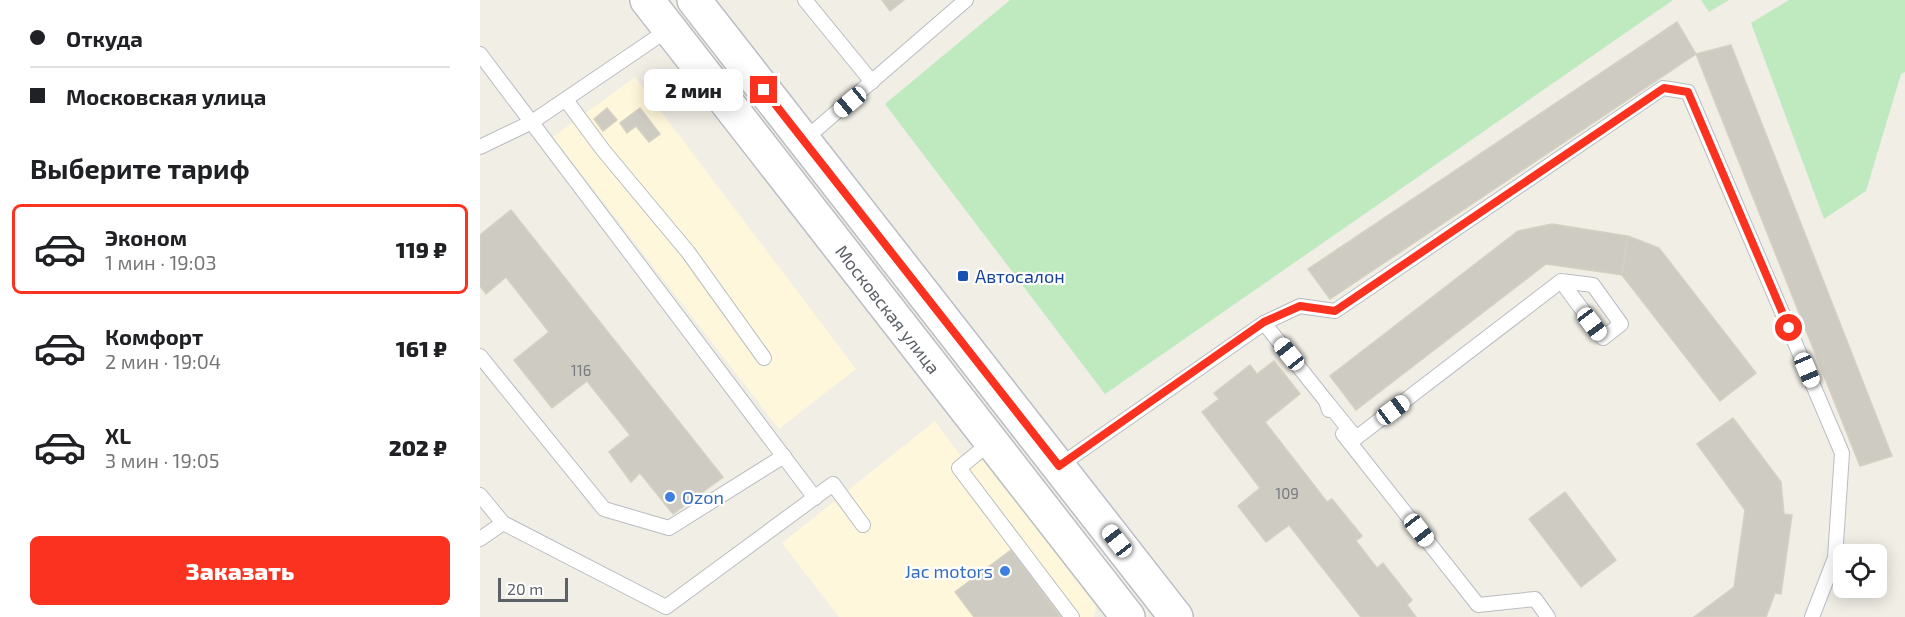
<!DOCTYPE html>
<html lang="ru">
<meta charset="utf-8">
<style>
body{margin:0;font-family:"Exo 2",sans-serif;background:#f2f2f2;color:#202124;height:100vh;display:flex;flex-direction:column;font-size:22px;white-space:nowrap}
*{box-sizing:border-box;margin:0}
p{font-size:20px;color:#757577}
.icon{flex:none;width:33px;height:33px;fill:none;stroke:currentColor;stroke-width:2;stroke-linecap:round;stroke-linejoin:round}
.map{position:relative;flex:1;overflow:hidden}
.panel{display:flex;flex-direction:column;background:#fff;width:480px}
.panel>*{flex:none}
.banner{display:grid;align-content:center;height:132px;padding:0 30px;background:#fff}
.fabs{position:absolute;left:1353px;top:544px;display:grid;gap:12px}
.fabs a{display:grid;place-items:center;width:54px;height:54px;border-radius:9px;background:#fff;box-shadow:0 3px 15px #0003;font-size:30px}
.scale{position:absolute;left:18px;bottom:15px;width:70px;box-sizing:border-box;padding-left:6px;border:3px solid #5c6167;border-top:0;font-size:16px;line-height:21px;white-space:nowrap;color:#5c6167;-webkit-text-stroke:4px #fff;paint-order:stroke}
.end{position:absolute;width:27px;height:27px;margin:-14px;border:8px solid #fb3220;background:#fff;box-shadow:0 0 0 3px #fff}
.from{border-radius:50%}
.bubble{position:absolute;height:42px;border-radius:9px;background:#fff;box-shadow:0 3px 15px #0003;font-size:20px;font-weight:800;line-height:42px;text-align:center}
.car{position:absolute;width:18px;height:36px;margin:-18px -9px;border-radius:8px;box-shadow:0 0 4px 2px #0007;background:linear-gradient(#fff 24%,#345 0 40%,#fff 0 76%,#345 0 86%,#fff 0)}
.banner b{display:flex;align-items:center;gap:21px;height:57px;font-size:22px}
.banner b+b{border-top:2px solid #e0e0e0}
.banner i{width:15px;height:15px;background:#202124}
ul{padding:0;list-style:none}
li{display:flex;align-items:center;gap:18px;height:90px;margin:0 12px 9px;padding:0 18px;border:3px solid transparent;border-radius:9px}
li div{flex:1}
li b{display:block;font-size:22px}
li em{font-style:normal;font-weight:800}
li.selected{border-color:#fb3220}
li>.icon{width:54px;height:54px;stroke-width:1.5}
h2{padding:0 30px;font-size:27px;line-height:72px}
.button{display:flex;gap:12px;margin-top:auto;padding:12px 30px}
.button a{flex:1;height:69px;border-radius:9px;background:#fb3220;color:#fff;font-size:24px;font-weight:800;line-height:69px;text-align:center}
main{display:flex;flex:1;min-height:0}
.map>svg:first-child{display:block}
.commercial{fill:#fff7db}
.green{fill:#bfeabf}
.building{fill:#cecbc3;stroke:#d6d0c2;stroke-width:1.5}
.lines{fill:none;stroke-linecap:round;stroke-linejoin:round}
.lane-casing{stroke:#b9bdc2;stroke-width:16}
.secondary-casing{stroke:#babec4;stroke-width:36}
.lane{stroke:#fff;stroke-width:14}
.secondary{stroke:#fff;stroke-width:33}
.route{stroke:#fb3220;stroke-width:8}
.transit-dot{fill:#1a4fb4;stroke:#fff;stroke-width:2}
.shop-dot{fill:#3f7fe0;stroke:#fff;stroke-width:2}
.labels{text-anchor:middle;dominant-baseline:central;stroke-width:4.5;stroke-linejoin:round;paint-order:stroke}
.number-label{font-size:15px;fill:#787c7e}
.transit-label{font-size:18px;fill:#164399;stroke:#fff;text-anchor:start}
.street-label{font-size:18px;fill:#5c6167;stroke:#fff}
.shop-label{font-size:18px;fill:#366cbe;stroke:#fff;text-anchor:start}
</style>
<main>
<section class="panel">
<div class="banner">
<b><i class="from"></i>Откуда</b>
<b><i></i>Московская улица</b>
</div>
<h2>Выберите тариф</h2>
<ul>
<li class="selected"><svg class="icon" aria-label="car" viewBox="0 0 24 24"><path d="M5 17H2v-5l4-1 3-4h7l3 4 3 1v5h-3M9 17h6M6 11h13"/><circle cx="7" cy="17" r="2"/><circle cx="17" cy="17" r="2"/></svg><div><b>Эконом</b><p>1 мин · 19:03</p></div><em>119 ₽</em></li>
<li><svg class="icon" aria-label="car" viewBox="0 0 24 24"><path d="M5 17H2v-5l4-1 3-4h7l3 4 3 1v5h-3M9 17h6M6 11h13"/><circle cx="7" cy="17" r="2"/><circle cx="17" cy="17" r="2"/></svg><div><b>Комфорт</b><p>2 мин · 19:04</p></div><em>161 ₽</em></li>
<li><svg class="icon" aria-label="car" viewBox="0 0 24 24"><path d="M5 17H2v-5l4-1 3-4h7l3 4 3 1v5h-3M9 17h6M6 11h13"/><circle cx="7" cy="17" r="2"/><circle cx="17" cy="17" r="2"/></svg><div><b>XL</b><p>3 мин · 19:05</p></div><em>202 ₽</em></li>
</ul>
<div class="button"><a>Заказать</a></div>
</section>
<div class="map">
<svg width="1425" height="617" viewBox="0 0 1425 617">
<rect width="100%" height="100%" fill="#f0eee5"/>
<g class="commercial">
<polygon points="155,77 376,369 299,429 73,137"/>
<polygon points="455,421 485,462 498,452 616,606 614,617 359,617 302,543"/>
</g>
<g class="green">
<polygon points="530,0 1193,0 625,394 405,104"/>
<polygon points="1221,0 1249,0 1229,12"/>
<polygon points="1309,0 1425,0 1425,72 1421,74 1386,191 1344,219 1271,23"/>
</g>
<g class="building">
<polygon points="402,0 424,0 410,11"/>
<polygon points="1197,22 1216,54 850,299 828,269"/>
<polygon points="1251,45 1412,456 1380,466 1216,54"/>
<polygon points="127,108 137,120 123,131 114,119"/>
<polygon points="160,108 180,134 169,142 156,126 147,133 140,123"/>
<polygon points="31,210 243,477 193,514 160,473 151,482 129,452 150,435 107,381 72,408 34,360 69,332 26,277 6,294 0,286 0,235"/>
<polygon points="1072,224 1148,236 1142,275 1066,264 876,410 850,376 1038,231"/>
<polygon points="1148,236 1179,248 1276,373 1240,401 1142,275"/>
<polygon points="794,361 820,394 785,422 847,502 852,499 882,536 876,541 897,568 903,563 932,600 927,605 936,617 881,617 809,525 786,542 758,506 780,488 722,412 739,399 734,393 770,365 777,374"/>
<polygon points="1253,418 1301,482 1304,514 1312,515 1301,594 1295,593 1286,617 1214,617 1254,587 1265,510 1217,444"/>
<polygon points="1085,492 1136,560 1101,587 1049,519"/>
<polygon points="531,550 581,617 494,617 475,592"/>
</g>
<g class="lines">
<g class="lane-casing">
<g id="lane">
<polyline points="325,0 392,82"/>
<polyline points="0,54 335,498"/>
<polyline points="86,100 123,150 208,252 284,358"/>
<polyline points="324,140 486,0"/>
<polyline points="0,147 52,122 189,29"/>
<polyline points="784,323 846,401 849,410"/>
<polyline points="0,356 124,509 189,528 304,456"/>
<polyline points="846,401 876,438 1081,281 1123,338 1141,324 1113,285 1081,281"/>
<polyline points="863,434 998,605 1055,599 1068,617"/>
<polyline points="511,442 479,468 592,617"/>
<polyline points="579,466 784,323 820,306 855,311 1183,88 1208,92 1362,453 1355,558 1332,617"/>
<polyline points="0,495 23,523 0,539"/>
<polyline points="23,523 186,607 353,484 383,525"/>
</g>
</g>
<g class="secondary-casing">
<g id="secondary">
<path id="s1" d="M167,0L648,617"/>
<polyline points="214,0 696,617"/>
</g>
</g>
<use href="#lane" class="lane"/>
<use href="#secondary" class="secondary"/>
</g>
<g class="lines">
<polyline class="route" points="284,90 579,466 784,322 820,306 855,311 1184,88 1208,92 1309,328"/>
</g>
<rect class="transit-dot" x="477" y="270" width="12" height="12" rx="3"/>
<g class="shop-dot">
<circle cx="190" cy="497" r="6"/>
<circle cx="525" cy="571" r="6"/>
</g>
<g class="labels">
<g class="number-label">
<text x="101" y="370">116</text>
<text x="807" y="493">109</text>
</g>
<g class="transit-label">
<text x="495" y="276">Автосалон</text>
</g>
<g class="street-label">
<text stroke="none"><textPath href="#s1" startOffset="392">Московская улица</textPath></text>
</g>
<g class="shop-label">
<text x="202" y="497">Ozon</text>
<text x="513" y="571" text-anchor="end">Jac motors</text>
</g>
</g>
</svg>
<div class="fabs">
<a><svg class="icon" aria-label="locate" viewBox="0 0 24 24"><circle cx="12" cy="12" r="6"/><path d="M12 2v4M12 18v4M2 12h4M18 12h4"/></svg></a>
</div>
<div class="scale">20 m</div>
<i class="end from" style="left:1309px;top:328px"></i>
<i class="end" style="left:284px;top:90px"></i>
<div class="bubble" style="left:164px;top:69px;width:99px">2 мин</div>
<i class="car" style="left:370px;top:102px;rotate:230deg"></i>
<i class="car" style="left:1112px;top:324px;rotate:143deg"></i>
<i class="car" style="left:809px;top:354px;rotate:321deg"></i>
<i class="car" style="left:1327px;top:370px;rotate:157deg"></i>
<i class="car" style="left:913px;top:410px;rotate:53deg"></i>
<i class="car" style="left:939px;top:530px;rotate:142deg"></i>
<i class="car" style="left:637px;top:541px;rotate:322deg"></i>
</div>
</main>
